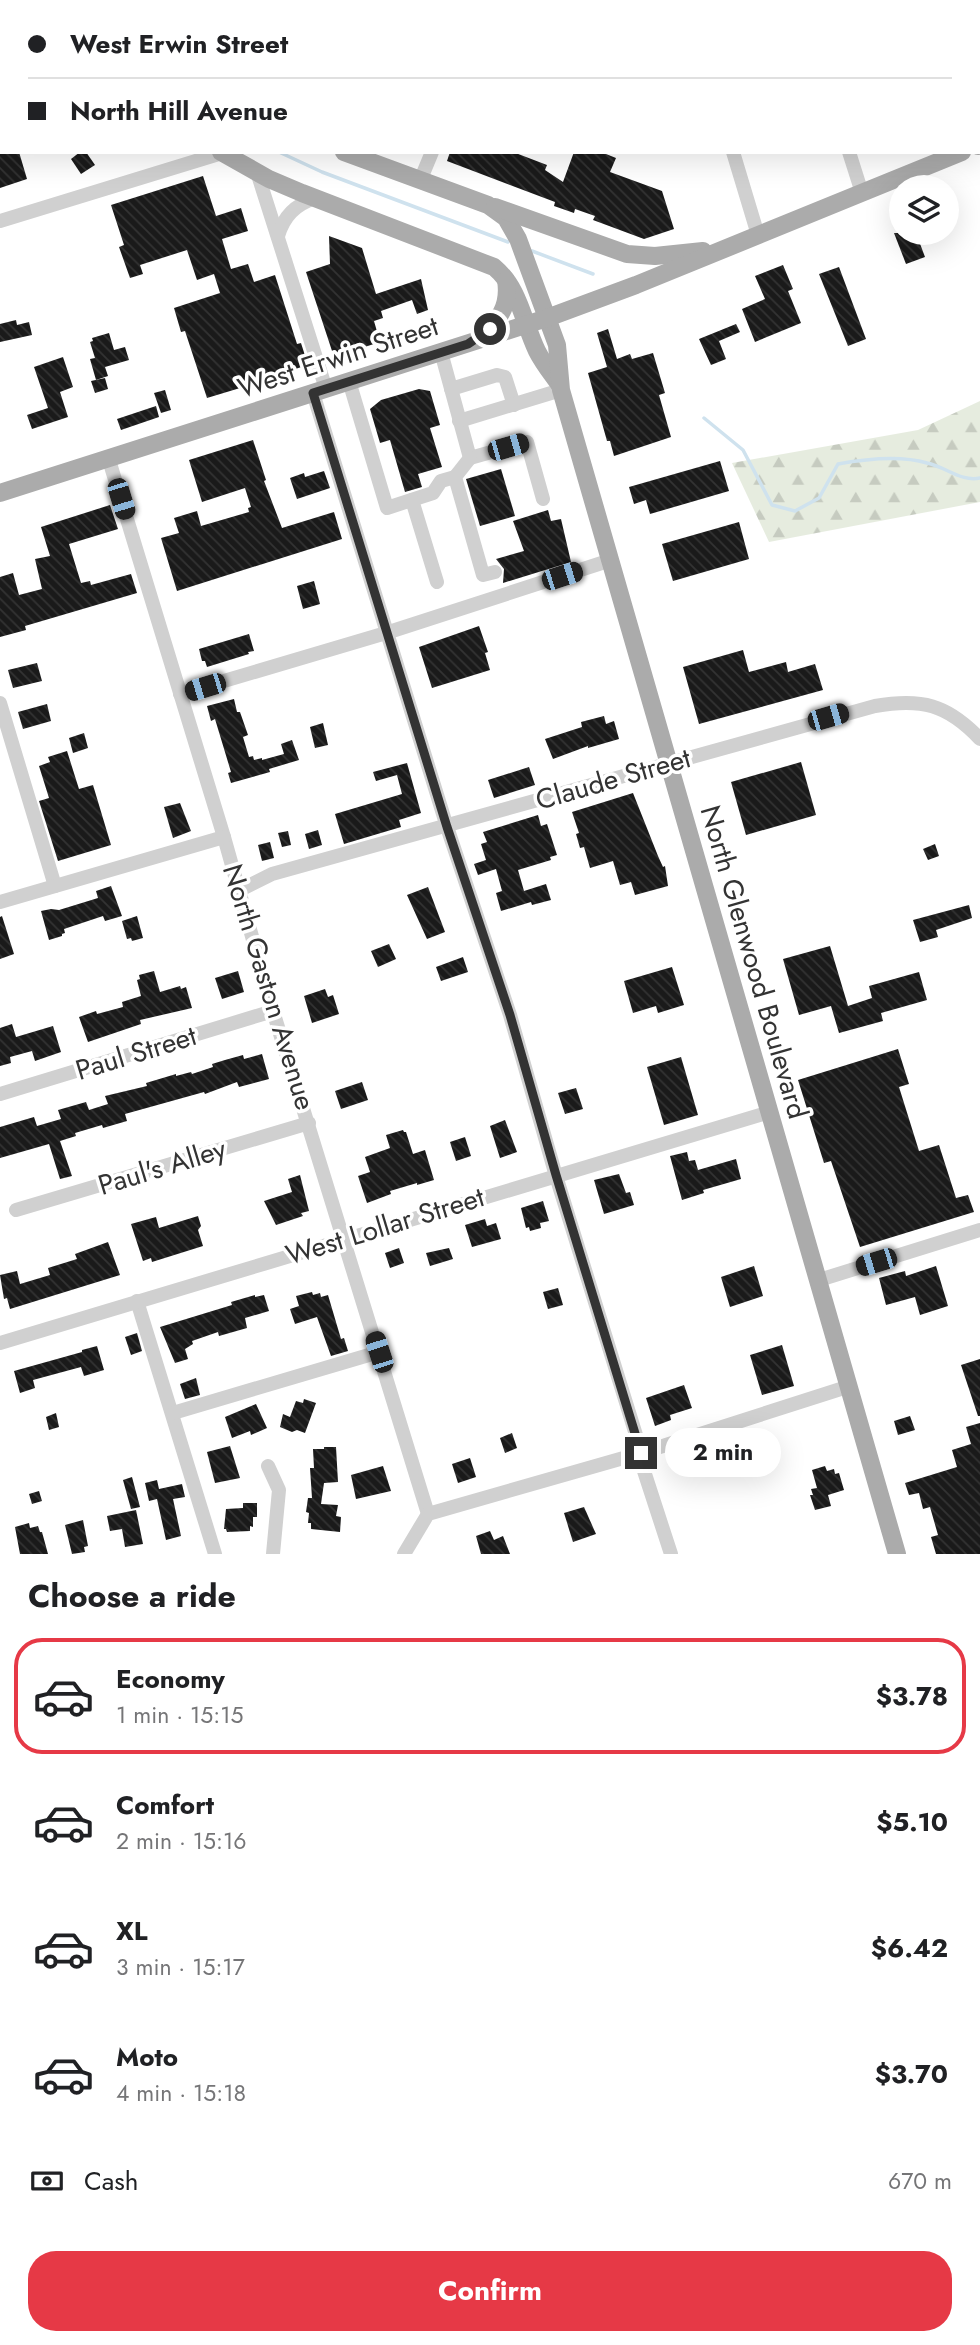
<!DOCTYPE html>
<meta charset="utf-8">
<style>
body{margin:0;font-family:Jost,sans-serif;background:#f2f2f2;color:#202124;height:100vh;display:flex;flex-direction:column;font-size:26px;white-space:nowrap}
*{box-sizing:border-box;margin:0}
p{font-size:23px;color:#757577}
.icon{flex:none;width:38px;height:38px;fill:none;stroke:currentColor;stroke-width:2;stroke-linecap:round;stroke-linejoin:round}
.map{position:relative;height:1554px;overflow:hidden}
.drawer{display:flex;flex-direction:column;background:#fff;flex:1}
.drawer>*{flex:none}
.banner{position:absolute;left:0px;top:0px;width:980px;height:154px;box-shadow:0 7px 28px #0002;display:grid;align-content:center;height:154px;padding:0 28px;background:#fff}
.tools{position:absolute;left:889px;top:175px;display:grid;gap:14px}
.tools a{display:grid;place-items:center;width:70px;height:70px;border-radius:50%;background:#fff;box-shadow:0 7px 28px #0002;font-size:35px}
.end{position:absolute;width:32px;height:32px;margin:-16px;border:9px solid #333;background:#fff;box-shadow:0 0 0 4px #fff}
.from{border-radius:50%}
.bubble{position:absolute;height:49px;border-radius:24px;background:#fff;box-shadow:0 7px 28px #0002;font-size:23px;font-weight:700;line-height:49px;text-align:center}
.car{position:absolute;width:21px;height:42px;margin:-21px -10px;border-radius:9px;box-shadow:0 0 5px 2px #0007;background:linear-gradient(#222 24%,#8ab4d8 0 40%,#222 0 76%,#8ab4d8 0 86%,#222 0)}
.banner b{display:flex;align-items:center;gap:24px;height:66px;font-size:26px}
.banner b+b{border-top:2px solid #e0e0e0}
.banner i{width:18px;height:18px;background:#202124}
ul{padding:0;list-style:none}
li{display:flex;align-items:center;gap:21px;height:116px;margin:0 14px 10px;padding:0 14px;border:4px solid transparent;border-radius:28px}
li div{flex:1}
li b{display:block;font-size:26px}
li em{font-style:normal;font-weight:700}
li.selected{border-color:#e63946}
li>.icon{width:63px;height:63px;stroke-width:1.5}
h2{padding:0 28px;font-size:32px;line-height:84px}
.pay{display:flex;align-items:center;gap:18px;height:77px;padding:0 28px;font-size:26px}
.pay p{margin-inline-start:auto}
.cta{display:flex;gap:14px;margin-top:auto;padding:14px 28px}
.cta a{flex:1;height:80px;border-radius:28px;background:#e63946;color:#fff;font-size:28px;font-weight:700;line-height:80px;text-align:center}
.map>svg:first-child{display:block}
.forest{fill:url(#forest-firs)}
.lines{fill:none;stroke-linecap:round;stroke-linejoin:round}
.stream{stroke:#cfe2ee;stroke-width:3.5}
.building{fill:url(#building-back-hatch)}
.minor{stroke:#d0d0d0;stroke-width:14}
.major{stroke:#ababab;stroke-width:18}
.route{stroke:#333;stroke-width:9}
.labels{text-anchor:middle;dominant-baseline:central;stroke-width:7;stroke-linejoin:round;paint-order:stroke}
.street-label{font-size:28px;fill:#333;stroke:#fff}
</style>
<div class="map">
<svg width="980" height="1554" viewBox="0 0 980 1554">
<defs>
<pattern id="forest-firs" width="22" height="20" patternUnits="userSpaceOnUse" patternTransform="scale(1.75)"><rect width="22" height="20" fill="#e6ecdf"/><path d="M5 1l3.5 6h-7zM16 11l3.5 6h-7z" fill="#c6cbc0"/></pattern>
<pattern id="building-back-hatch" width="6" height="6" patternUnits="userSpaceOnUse" patternTransform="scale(1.75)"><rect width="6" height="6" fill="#1a1a1a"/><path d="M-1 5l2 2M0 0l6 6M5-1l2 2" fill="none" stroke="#333"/></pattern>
</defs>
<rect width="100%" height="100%" fill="#fff"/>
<polygon class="forest" points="980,401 980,502 769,542 732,463 918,430"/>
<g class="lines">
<g class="stream">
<polyline points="73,0 75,2"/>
<polyline points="279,152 322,172 508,242"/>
<polyline points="532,251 593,274"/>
<path d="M704,418L743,450L772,505L795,511L819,498L838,464C865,459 900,455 927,463C946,467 961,482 980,478"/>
</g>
</g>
<g class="building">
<polygon points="0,152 19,152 27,179 0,188"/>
<polygon points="80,152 86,152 95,165 81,174 71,159"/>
<polygon points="450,152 513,152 547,165 545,170 563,182 574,152 601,152 616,158 610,172 662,191 674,229 644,239 593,220 595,216 575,209 574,213 554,206 555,202 447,161"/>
<polygon points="203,176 216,216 241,208 248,231 222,239 231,269 248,264 254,282 275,275 297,344 301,343 308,365 276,375 278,379 251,388 250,385 207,398 185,331 181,332 174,308 220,293 214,274 197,280 187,250 140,265 143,274 130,278 119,247 124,245 111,205"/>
<polygon points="894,233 916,233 925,257 906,264"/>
<polygon points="329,236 362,248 376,294 421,279 428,310 417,314 412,300 381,311 383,318 374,321 380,342 334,357 306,272 330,264"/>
<polygon points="783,265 793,289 788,291 801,323 755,342 742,309 765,299 755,276"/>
<polygon points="839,267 866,339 848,346 819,274"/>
<polygon points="16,320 17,325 29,322 32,335 0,342 0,324"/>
<polygon points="736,324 740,332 719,341 726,359 711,365 699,339"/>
<polygon points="608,329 617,359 630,354 632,359 653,353 665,393 659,395 671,437 614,456 610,441 607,441 588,373 607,367 597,333"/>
<polygon points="109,333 114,350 125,347 129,360 105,367 108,376 96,380 90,359 95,358 90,342 93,341 92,338"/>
<polygon points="63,357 73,387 60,392 68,417 32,429 27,415 48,408 34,367"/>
<polygon points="105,378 108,389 95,393 91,381"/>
<polygon points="419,389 430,391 440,425 430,428 442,467 418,474 422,487 405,492 390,440 380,443 370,409 381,400"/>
<polygon points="165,390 171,410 161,413 154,393"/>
<polygon points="156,406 159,417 121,430 117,419"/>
<polygon points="253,440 266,480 264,481 282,528 334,512 342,539 177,591 161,538 179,533 174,518 197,511 201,526 249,512 248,508 251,507 245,488 202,502 189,460"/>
<polygon points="720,461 729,491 650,514 646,500 634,504 629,487"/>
<polygon points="501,469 515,516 480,526 466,479"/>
<polygon points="324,471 330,488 297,499 290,478 304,473 305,477"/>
<polygon points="110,505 118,529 69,544 81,583 90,581 91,585 131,574 137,593 25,626 26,630 0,637 0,577 13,573 19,595 42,589 35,559 50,556 41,527"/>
<polygon points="548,510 551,521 561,519 571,562 503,583 504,569 496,559 524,551 513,521"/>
<polygon points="739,522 749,559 673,581 662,544"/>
<polygon points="314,581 320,604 303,609 297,586"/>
<polygon points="479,626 488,652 485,653 490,670 432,688 419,647"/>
<polygon points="249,634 254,651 248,652 249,654 207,667 205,661 202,661 199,649"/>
<polygon points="743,650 749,672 786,662 788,672 815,664 823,690 699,724 683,667"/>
<polygon points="37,663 42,681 13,688 8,670"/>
<polygon points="234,699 237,712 240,712 248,735 243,737 249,757 253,756 254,760 262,758 262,760 284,754 281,744 292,740 299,760 269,769 270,772 231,783 228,773 231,772 215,719 211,721 207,706"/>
<polygon points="47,704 51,721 23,729 18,712"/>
<polygon points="604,716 606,724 614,721 619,739 588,748 588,746 553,759 545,739 582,727 581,722"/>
<polygon points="323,723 328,745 315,748 310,727"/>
<polygon points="84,733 88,748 73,753 69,738"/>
<polygon points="67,751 79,789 93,785 111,845 58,861 39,801 49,798 39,766 50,762 48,757"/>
<polygon points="801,762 816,815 746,835 731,782"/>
<polygon points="407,763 421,813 399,820 401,827 344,844 335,814 402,794 397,775 376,781 373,772"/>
<polygon points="529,767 535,785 494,798 488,780"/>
<polygon points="633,793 658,856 663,867 665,866 668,886 635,895 631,882 620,885 613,861 590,868 584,847 580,848 576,834 579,833 572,812"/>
<polygon points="180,803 191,831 173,838 164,807"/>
<polygon points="538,815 541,826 547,824 557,855 550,857 551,860 518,870 524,891 546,884 551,900 532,905 531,902 501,911 496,893 502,891 496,869 478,875 474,864 486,860 481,844 487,842 483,832"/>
<polygon points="318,830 322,845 309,849 305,834"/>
<polygon points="288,831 291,845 282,847 278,833"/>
<polygon points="270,842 274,858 262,861 258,845"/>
<polygon points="935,844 939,856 928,860 923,849"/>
<polygon points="111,886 122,916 105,921 103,916 64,929 65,933 62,934 62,936 49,940 41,911 51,909 59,910 98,898 96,891"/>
<polygon points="428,887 445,932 427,939 407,895"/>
<polygon points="969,905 972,918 936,930 938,937 920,942 913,920"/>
<polygon points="2,916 14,954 0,959 0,917"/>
<polygon points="137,916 143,938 132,941 131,938 127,939 122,921"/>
<polygon points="389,944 396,959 378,967 371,951"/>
<polygon points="830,946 848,1006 872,998 869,986 919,972 927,1000 881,1013 883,1021 839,1033 831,1006 799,1015 783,959"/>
<polygon points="463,957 468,972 441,981 436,967"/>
<polygon points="672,967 684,1005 658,1013 656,1006 633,1013 624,981"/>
<polygon points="154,971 160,992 180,986 181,989 186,987 192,1008 140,1020 141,1024 88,1042 79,1017 96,1011 97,1014 123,1007 122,1002 141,996 137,980 140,979 139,975"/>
<polygon points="238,971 244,992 222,999 215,978"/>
<polygon points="325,989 328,997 333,995 339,1014 312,1023 304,996"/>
<polygon points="12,1024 16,1037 53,1026 61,1052 35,1061 32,1051 10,1057 11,1063 0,1066 0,1028"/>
<polygon points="898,1049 909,1084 899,1087 919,1151 939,1145 956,1198 968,1195 974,1212 860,1247 831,1161 824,1163 798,1080"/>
<polygon points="262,1054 269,1079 239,1087 237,1082 205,1094 204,1092 125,1114 127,1121 103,1128 102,1125 75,1133 76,1136 60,1141 72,1176 60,1179 49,1144 0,1158 0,1127 34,1117 37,1126 61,1119 58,1110 86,1102 89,1110 108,1104 105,1096 147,1086 146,1083 176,1074 176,1076 191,1072 192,1074 213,1067 212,1064 225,1060 243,1055 244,1059"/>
<polygon points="681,1057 698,1115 664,1125 647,1067"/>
<polygon points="362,1082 368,1100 341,1109 335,1091"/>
<polygon points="576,1088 583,1109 565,1114 558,1093"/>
<polygon points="505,1120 517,1152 500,1158 490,1126"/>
<polygon points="403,1130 404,1132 406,1132 413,1154 425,1150 434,1180 417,1185 417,1183 390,1191 391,1194 367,1203 358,1176 370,1172 365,1157 390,1148 386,1135"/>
<polygon points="465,1137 471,1156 456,1161 450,1142"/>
<polygon points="687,1152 689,1161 695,1160 698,1170 736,1159 741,1179 703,1190 704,1193 682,1200 670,1156"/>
<polygon points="619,1174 626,1193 630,1192 634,1205 604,1214 594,1180"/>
<polygon points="300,1175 309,1211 301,1213 303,1216 276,1225 264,1201 292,1192 288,1179"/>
<polygon points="543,1201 549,1221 540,1223 541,1228 530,1231 529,1227 526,1228 521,1208"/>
<polygon points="198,1216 201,1226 198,1230 203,1246 152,1262 151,1258 143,1261 131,1224 156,1217 159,1228"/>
<polygon points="485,1219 487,1226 496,1223 501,1239 472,1247 465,1225"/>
<polygon points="108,1242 120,1275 10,1309 7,1298 4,1299 0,1275 17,1271 20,1284 50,1275 48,1268 77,1259 75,1254"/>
<polygon points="399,1248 404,1263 390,1268 385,1253"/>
<polygon points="449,1248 453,1259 430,1266 426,1253"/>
<polygon points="754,1266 763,1296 730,1307 721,1277"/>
<polygon points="936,1266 948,1306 920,1315 915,1297 886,1305 879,1278 905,1271 906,1276"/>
<polygon points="558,1288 563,1305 548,1309 543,1292"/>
<polygon points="312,1292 313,1295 320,1293 321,1297 328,1295 341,1339 344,1338 348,1351 331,1356 317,1317 295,1324 290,1309 299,1306 296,1296"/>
<polygon points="255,1295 255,1297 264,1295 269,1311 245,1318 247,1328 219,1336 218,1332 192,1341 193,1344 185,1349 188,1359 175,1363 160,1327 232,1305 231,1302"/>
<polygon points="137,1333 142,1351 131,1355 125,1337"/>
<polygon points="782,1345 794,1386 762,1395 750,1355"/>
<polygon points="97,1346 104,1370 84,1376 81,1367 33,1380 35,1388 20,1393 14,1371 82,1352 82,1350"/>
<polygon points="980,1359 980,1416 978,1416 961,1365"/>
<polygon points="196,1378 200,1395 185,1399 180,1384"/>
<polygon points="684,1385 692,1408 670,1415 671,1420 655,1426 646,1398"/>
<polygon points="304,1399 316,1403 305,1433 297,1430 292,1432 280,1427 283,1414 290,1417 296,1401 303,1403"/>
<polygon points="256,1404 267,1428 251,1435 250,1431 232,1438 225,1417"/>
<polygon points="56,1413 59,1427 49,1430 46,1417"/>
<polygon points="910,1416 915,1430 898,1435 894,1421"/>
<polygon points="980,1423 980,1554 936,1554 931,1537 938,1535 930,1507 923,1509 919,1493 909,1495 905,1483 957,1467 952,1450 971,1444 966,1427"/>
<polygon points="512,1433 517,1448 505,1453 500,1438"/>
<polygon points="230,1446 240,1478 215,1483 207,1452"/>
<polygon points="324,1447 336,1447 338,1482 324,1483 321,1504 338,1505 336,1516 341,1517 340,1532 311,1529 311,1523 308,1523 309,1513 306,1512 308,1498 312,1498 310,1468 314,1468 313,1449 324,1449"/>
<polygon points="470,1458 476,1477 458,1483 452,1464"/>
<polygon points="383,1466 391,1491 356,1499 351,1475"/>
<polygon points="825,1466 827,1471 834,1469 835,1474 839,1473 844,1490 828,1495 831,1506 815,1510 810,1495 813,1495 811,1489 817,1488 812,1470"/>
<polygon points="132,1477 140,1507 131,1509 123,1480"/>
<polygon points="157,1480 159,1489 182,1484 185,1497 173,1499 181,1536 166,1540 157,1499 149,1501 145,1483"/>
<polygon points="39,1491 42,1501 32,1504 29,1494"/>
<polygon points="243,1503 257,1503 257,1517 253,1517 253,1527 250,1526 250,1531 227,1532 226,1529 224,1529 226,1509 243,1508"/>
<polygon points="584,1507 596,1534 573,1542 564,1513"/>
<polygon points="136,1510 143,1544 125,1547 122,1529 110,1531 107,1516"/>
<polygon points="83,1520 88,1546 84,1547 85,1552 72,1554 65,1525"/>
<polygon points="29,1523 30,1528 38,1526 40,1532 42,1532 48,1554 20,1554 15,1527"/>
<polygon points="490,1531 494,1540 503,1536 510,1554 481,1554 476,1536"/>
</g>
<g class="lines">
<g class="minor">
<polyline points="442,0 442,2"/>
<polyline points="906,0 906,2"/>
<polyline points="688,2 693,0"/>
<polyline points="850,2 856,0"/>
<polyline points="733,152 758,235"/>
<polyline points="849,152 862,193"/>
<polyline points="257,172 326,389"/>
<polyline points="420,181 432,152"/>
<polyline points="0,221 222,153"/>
<path d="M278,236C284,216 295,205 315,198"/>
<polyline points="441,352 470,458 527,442 543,499"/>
<polyline points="349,381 387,508 433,493 441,481 455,477"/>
<polyline points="451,389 497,375 505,377 514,405"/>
<polyline points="313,393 447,827 510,1015 556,1176 636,1435 644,1471 671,1554"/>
<polyline points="459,421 561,390"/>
<polyline points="470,458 455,477 483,575 495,572"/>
<polyline points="109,460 224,837 273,1011 428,1514"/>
<polyline points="412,500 437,582"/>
<polyline points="180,694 386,633 611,560"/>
<polyline points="0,703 55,886"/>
<path d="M240,890L272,874L875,706C921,698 947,704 980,739"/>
<polyline points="0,902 224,837"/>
<polyline points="0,1094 273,1011"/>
<polyline points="16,1210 309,1123"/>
<polyline points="819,1280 980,1230"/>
<polyline points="137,1301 215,1554"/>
<polyline points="0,1343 770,1112"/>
<polyline points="173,1413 379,1352"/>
<polyline points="268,1466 279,1490 273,1554"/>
<polyline points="404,1554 428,1514 641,1453 850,1386"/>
</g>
<g class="major">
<polyline points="25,0 28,2"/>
<polyline points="119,0 121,2"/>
<polyline points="978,146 980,145"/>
<path d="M221,152L269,179L302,193L494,267C520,289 523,322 537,351C543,363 552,374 559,384"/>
<polyline points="344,152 488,205 506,218 518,239 557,345 561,390 897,1554"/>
<polyline points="495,207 627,254 655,256 703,251"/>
<path d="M479,336C500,322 510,305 506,280"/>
<polyline points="0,493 547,318 636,285 962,152"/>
</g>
</g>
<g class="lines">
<polyline class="route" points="490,329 468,344 313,393 447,827 510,1015 556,1175 641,1453"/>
</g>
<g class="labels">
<g class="street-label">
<text transform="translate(338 357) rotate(-18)">West Erwin Street</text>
<text transform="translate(613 779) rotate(-16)">Claude Street</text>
<text transform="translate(754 962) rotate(74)">North Glenwood Boulevard</text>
<text transform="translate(269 987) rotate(73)">North Gaston Avenue</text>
<text transform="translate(136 1053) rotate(-17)">Paul Street</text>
<text transform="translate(162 1167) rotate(-17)">Paul's Alley</text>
<text transform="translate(385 1226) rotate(-17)">West Lollar Street</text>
</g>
</g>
</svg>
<div class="tools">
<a><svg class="icon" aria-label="layers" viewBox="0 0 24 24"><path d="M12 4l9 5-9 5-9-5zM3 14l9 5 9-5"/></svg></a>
</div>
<i class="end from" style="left:490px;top:329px"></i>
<i class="end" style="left:641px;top:1453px"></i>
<div class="bubble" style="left:665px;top:1428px;width:116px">2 min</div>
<i class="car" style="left:508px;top:447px;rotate:74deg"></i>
<i class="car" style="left:121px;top:499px;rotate:163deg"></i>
<i class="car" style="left:562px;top:576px;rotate:72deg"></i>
<i class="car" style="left:205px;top:687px;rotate:253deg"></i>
<i class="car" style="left:828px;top:717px;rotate:74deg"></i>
<i class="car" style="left:876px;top:1262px;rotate:253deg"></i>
<i class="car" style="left:379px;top:1352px;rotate:342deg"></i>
<div class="banner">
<b><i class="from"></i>West Erwin Street</b>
<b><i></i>North Hill Avenue</b>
</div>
</div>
<section class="drawer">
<h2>Choose a ride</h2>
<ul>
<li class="selected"><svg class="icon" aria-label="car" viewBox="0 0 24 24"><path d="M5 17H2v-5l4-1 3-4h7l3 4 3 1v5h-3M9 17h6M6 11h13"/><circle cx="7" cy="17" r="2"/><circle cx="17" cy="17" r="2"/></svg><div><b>Economy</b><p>1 min · 15:15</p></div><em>$3.78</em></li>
<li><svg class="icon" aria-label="car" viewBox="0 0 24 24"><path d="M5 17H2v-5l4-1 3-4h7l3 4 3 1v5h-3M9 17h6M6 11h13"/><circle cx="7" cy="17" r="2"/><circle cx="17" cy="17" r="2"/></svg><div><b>Comfort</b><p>2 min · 15:16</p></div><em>$5.10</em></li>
<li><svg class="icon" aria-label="car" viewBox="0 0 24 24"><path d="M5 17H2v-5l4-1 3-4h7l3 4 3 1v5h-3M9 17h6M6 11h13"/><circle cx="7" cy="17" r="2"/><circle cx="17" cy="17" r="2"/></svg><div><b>XL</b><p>3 min · 15:17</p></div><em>$6.42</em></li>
<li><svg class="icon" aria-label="car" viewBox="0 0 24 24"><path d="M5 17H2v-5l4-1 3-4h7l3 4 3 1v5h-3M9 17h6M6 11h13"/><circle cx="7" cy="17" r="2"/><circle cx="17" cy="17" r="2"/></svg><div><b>Moto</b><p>4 min · 15:18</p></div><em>$3.70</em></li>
</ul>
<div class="pay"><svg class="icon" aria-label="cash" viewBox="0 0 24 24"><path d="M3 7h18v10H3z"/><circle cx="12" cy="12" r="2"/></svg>Cash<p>670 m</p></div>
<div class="cta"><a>Confirm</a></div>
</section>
